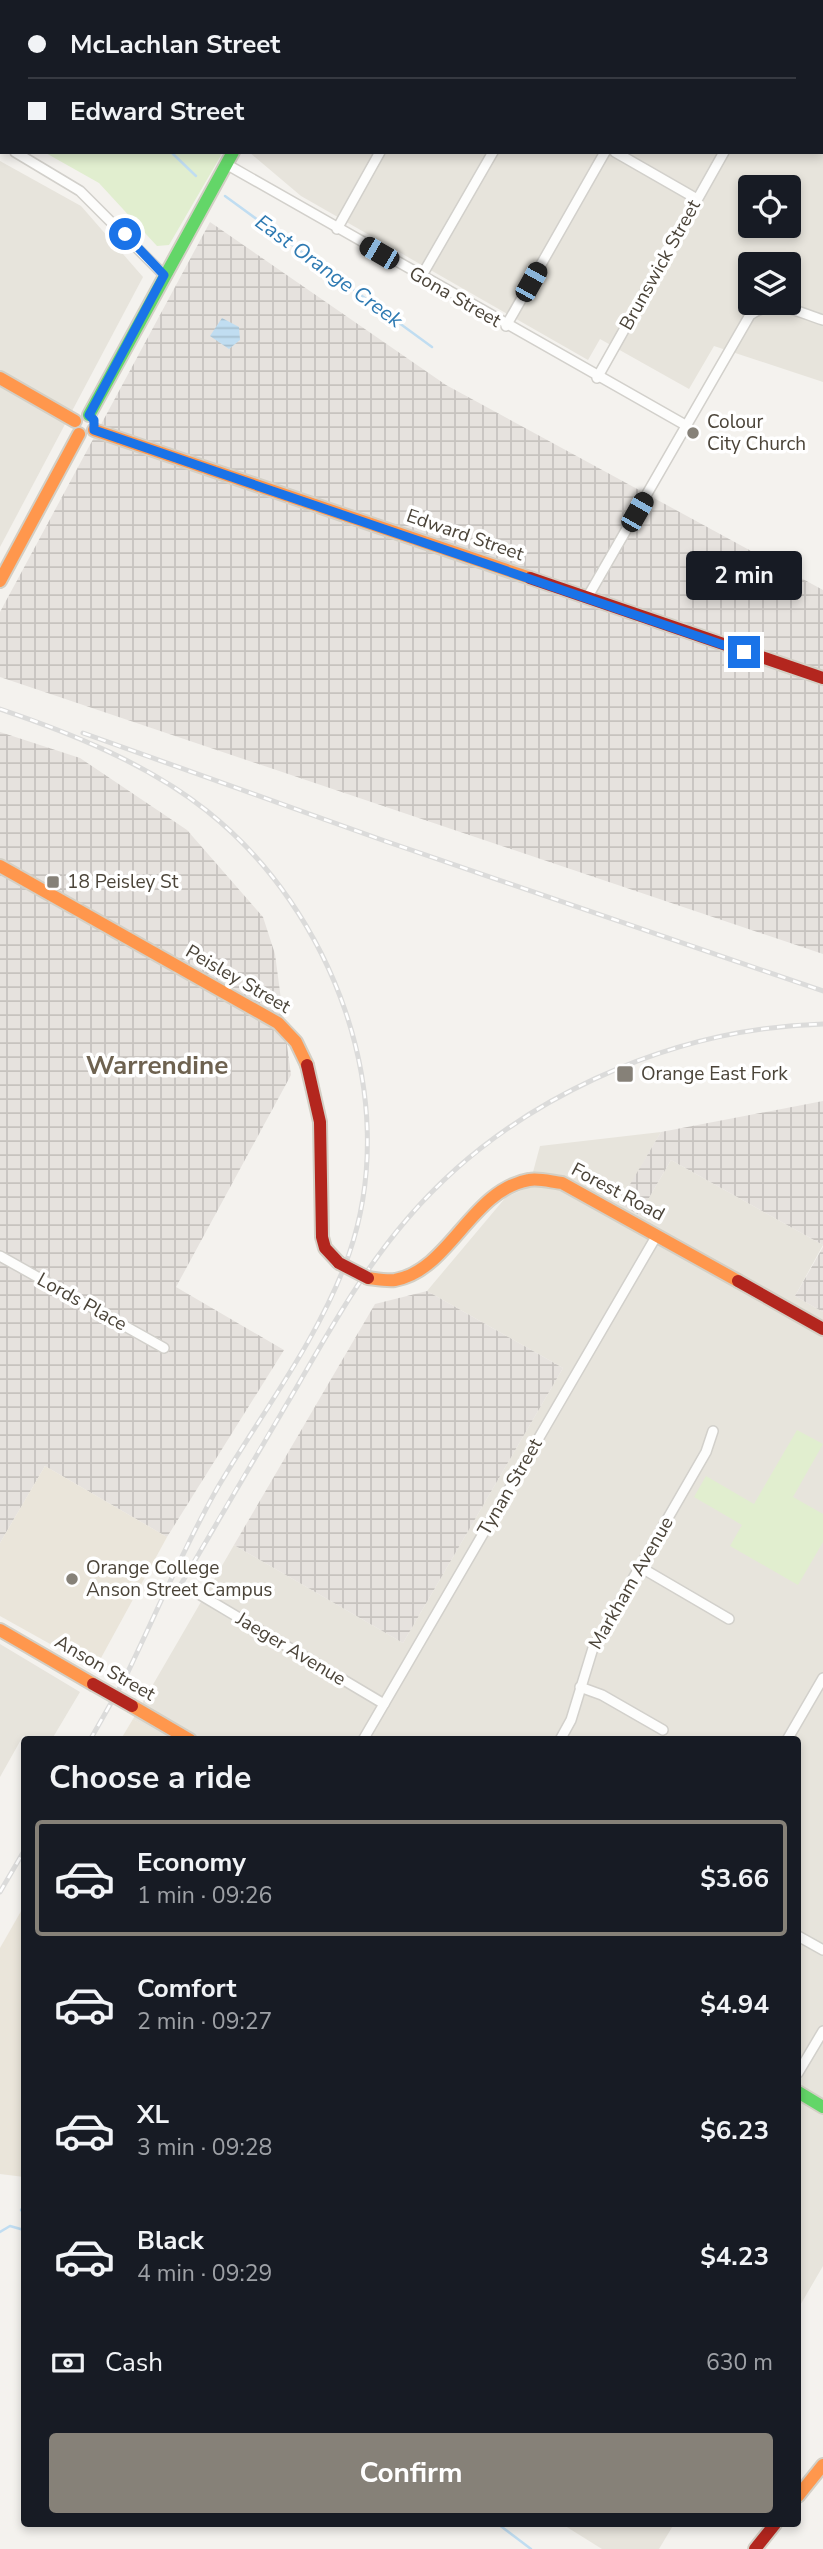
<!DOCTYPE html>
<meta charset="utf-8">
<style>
body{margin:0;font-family:"Nunito Sans",sans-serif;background:#242831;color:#f1f3f6;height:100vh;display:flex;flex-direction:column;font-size:26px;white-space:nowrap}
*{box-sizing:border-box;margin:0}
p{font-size:23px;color:#9ea1a6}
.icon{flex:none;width:38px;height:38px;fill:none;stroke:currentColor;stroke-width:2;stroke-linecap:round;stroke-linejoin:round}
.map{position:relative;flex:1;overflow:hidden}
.details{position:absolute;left:21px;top:1736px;width:780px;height:791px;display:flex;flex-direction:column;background:#171b24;border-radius:7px;box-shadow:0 4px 10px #0003}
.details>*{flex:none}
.guide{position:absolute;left:0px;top:0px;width:824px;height:154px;box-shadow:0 4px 10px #0003;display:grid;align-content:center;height:154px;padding:0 28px;background:#171b24}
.tools{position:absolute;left:738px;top:175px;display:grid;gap:14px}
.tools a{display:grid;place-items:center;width:63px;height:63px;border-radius:7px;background:#171b24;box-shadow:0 4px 10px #0003;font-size:35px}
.end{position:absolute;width:32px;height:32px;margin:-16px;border:9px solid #1a73e8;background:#fff;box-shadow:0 0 0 4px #fff}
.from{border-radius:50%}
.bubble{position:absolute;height:49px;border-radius:7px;background:#171b24;box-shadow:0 4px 10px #0003;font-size:23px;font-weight:700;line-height:49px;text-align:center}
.car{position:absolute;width:21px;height:42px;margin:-21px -10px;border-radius:9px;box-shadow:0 0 5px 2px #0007;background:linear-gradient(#222 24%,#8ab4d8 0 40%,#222 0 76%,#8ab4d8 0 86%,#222 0)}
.guide b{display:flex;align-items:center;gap:24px;height:66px;font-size:26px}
.guide b+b{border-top:2px solid #363941}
.guide i{width:18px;height:18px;background:#f1f3f6}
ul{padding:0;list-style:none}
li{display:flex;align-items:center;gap:21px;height:116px;margin:0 14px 10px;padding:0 14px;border:4px solid transparent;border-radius:7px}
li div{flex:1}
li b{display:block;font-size:26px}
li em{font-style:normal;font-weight:700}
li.current{border-color:#868178}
li>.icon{width:63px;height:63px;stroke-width:1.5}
h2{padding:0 28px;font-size:32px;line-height:84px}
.pay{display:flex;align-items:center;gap:18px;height:77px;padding:0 28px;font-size:26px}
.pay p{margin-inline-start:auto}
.primary-button{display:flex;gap:14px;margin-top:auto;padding:14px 28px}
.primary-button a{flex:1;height:80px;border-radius:7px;background:#868178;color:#fff;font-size:28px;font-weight:700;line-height:80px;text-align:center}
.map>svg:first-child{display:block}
.residential{fill:#e7e4dc;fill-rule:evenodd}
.industrial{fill:url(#industrial-grid)}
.education{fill:#eae5da}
.green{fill:#e1eecf}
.water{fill:url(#water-rules)}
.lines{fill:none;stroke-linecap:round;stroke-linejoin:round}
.stream{stroke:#c0ddf1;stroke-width:2.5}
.street-casing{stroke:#d2d0cb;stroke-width:12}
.fast-casing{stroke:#d3cfc5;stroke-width:16}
.slow-casing{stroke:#d3cfc5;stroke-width:16}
.jam-casing{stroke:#d3cfc5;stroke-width:16}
.street{stroke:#fdfdfc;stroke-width:9}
.fast{stroke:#63d668;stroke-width:12}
.slow{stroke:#ff974d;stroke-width:12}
.jam{stroke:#b3261e;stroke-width:12}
.rail-casing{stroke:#dbdbda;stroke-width:5}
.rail{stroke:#fff;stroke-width:2.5;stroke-dasharray:8;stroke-linecap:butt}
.jam-bridge-casing{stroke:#d3cfc5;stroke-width:16;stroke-linecap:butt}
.jam-bridge{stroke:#b3261e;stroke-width:12}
.route{stroke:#1a73e8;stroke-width:9}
.poi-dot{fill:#868178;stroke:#fff;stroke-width:2.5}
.labels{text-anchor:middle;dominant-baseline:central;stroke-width:7;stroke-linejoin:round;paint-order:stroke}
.street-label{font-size:19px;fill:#4b4439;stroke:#fff}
.poi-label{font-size:19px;fill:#4b4439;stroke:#fff;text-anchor:start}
.water-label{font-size:21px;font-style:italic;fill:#2e7ab2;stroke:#fff}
.district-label{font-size:26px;font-weight:bold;fill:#6e6250;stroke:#fff}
</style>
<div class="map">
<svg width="823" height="2549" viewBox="0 0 823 2549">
<defs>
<pattern id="industrial-grid" width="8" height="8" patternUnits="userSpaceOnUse" patternTransform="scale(1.75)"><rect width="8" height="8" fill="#e6e2de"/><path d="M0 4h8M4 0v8" fill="none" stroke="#c7c3bf"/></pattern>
<pattern id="water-rules" width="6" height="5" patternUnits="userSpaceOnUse" patternTransform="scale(1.75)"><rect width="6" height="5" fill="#c0ddf1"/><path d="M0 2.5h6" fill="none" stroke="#a6bfcf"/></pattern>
</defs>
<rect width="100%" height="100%" fill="#f4f2ee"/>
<g class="residential">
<path d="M137,0H823V382L714,346L689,389L600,339L588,360L301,196L249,152H822V2ZM751,187H789V226H751ZM751,264H789V303H751Z"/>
<polygon points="0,161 81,206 143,277 0,547"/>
<polygon points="661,1132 620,1203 639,1215 671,1160 823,1245 795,1296 823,1312 823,2266 798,2309 798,1740 170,1740 133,1719 234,1545 403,1643 563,1368 427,1291 506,1197 529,1187 540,1146"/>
<polygon points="0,1644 80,1692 52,1739 30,1739 23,1736 0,1777"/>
<polygon points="562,2524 674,2524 659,2549 602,2549"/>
</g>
<g class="industrial">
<polygon points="210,222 446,385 823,590 823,954 0,677 0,612"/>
<polygon points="0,732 80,758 187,830 263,917 275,954 291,1075 176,1287 284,1350 167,1537 45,1466 0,1543"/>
<polygon points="823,1101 823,1245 671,1160 639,1215 619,1203 661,1132"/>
<polygon points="823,1247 823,1312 795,1296"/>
<polygon points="427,1291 563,1368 403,1643 234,1545 375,1304"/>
</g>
<g class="education">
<polygon points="45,1466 167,1537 95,1669 0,1616 0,1543"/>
<polygon points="133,1719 170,1739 121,1739"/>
<polygon points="24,1906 24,2177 0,2174 0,1948"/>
</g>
<g class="green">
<polygon points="44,152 223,152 169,245 157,246 99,183"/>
<polygon points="797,1430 823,1444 793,1497 823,1514 823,1542 798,1585 730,1546 742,1525 694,1497 706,1476 754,1504"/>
</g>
<polygon class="water" points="222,318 239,327 240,340 229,349 210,336"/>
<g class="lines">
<g class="stream">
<polyline points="0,9 2,10"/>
<polyline points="171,152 196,176"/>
<polyline points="225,196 432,347"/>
<polyline points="24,2206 21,2210 24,2213"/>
<polyline points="0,2232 10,2226 24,2230"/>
<polyline points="498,2524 531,2549"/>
</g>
<g class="street-casing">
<g id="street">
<polyline points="197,0 198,2"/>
<polyline points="348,0 351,2"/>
<polyline points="466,2 467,0"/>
<polyline points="578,2 579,0"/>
<polyline points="691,2 692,0"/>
<polyline points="810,2 811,0"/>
<polyline points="0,144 2,145"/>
<polyline points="15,152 80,191 164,275"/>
<polyline points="615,152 697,199"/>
<polyline points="226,164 687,426"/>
<polyline points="337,229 380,152"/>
<polyline points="421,277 493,152"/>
<polyline points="506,326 605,152"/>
<polyline points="597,378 724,152"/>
<path d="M587,598L750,315C775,297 797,312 823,320"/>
<polyline points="0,1256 164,1348"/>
<polyline points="640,1567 729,1619"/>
<polyline points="199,1594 384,1704"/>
<polyline points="580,1687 602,1695 663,1730"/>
<polyline points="363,1740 657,1235"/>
<polyline points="560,1740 571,1720 593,1648 706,1452 713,1431"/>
<polyline points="787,1740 823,1678"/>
<polyline points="798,1936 823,1950"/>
<polyline points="798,2073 823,2031"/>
</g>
</g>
<g class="fast-casing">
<g id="fast">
<polyline points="822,69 823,69"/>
<polyline points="89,415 233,152"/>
<polyline points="798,2092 823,2107"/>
</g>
</g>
<g class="slow-casing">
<g id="slow">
<polyline points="701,0 705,2"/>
<polyline points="323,2 324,0"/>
<polyline points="0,378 75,421"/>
<polyline points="94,430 530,578"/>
<polyline points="0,581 79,434"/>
<polyline points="0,866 278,1023 296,1042 307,1065"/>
<path d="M368,1278C376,1279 387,1281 395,1280C450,1270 471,1190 529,1180C539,1178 552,1182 562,1183L738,1281"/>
<polyline points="0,1630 93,1684"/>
<polyline points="132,1706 190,1740"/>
<polyline points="798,2496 823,2465"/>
</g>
</g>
<g class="jam-casing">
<g id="jam">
<polyline points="530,578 823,678"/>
<polyline points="307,1065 320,1122 322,1237 325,1248 339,1263"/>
<polyline points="738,1281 823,1329"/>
<polyline points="755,2549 775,2524"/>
</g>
</g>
<use href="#street" class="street"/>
<use href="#fast" class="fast"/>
<use href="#slow" class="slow"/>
<use href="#jam" class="jam"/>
<g class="rail-casing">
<g id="rail">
<path d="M0,709C71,733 148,764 207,811C333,911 403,1098 349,1254C320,1337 263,1411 218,1487C182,1550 154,1619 122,1684"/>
<polyline points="83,733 385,841 823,991"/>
<path d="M177,1591C216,1524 255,1457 295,1390C329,1331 363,1270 408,1218C508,1101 669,1028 823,1024"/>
<polyline points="90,1740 127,1675"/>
<polyline points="0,1892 24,1851"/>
</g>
</g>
<use href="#rail" class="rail"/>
<g class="jam-bridge-casing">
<g id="jam-bridge">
<polyline points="339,1263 368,1278"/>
<polyline points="93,1684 132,1706"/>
</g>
</g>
<use href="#jam-bridge" class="jam-bridge"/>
</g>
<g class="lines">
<polyline class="route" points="125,234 164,275 89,415 94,420 94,430 744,652"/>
</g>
<g class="poi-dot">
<circle cx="693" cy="433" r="7"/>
<rect x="46" y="875" width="14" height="14" rx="3.5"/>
<rect x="616" y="1065" width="18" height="18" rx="3.5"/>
<circle cx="72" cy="1579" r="7"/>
</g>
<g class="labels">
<g class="street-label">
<text transform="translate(660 265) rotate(-61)">Brunswick Street</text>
<text transform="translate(455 297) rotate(30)">Gona Street</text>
<text transform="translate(465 535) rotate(19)">Edward Street</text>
<text transform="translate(238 979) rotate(30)">Peisley Street</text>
<text transform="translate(618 1192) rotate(28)">Forest Road</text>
<text transform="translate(82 1302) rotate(29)">Lords Place</text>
<text transform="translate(510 1487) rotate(-60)">Tynan Street</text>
<text transform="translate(631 1583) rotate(-60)">Markham Avenue</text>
<text transform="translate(291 1649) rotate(31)">Jaeger Avenue</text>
<text transform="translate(105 1668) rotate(30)">Anson Street</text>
</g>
<g class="poi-label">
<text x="707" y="422">Colour<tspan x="707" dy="22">City Church</tspan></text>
<text x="67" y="882">18 Peisley St</text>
<text x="641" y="1074">Orange East Fork</text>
<text x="86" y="1568">Orange College<tspan x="86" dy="22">Anson Street Campus</tspan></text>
</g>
<g class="water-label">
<text transform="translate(329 271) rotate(36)">East Orange Creek</text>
</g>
<g class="district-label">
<text x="157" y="1065">Warrendine</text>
</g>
</g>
</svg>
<div class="tools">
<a><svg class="icon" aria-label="locate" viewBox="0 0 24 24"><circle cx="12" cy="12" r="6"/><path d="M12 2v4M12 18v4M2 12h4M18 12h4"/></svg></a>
<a><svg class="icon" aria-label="layers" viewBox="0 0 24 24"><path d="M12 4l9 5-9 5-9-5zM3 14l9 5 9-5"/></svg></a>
</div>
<i class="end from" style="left:125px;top:234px"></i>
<i class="end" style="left:744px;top:652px"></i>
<div class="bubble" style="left:686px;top:551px;width:116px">2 min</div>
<i class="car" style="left:379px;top:253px;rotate:300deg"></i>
<i class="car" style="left:531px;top:282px;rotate:29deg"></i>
<i class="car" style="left:637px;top:512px;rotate:30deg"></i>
<div class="guide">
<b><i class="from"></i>McLachlan Street</b>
<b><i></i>Edward Street</b>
</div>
<section class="details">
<h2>Choose a ride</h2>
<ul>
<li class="current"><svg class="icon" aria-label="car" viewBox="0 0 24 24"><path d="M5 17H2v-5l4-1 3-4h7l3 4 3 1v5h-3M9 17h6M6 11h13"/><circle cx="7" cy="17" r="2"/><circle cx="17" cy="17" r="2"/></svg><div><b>Economy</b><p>1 min · 09:26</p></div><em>$3.66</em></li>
<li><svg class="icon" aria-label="car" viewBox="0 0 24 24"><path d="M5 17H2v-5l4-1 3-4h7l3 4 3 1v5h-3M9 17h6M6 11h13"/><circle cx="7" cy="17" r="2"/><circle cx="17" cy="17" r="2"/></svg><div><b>Comfort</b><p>2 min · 09:27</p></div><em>$4.94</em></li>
<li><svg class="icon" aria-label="car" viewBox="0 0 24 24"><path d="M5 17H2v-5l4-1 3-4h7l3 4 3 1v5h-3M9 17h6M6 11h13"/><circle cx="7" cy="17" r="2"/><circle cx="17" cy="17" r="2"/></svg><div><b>XL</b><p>3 min · 09:28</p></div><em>$6.23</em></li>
<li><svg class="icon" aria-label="car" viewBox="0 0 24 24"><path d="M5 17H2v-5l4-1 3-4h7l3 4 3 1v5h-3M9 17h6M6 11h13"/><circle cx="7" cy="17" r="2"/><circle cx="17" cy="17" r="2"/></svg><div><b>Black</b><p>4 min · 09:29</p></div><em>$4.23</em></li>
</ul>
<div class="pay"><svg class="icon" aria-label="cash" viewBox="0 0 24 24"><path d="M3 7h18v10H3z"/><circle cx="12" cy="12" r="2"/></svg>Cash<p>630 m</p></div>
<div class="primary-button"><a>Confirm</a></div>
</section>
</div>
